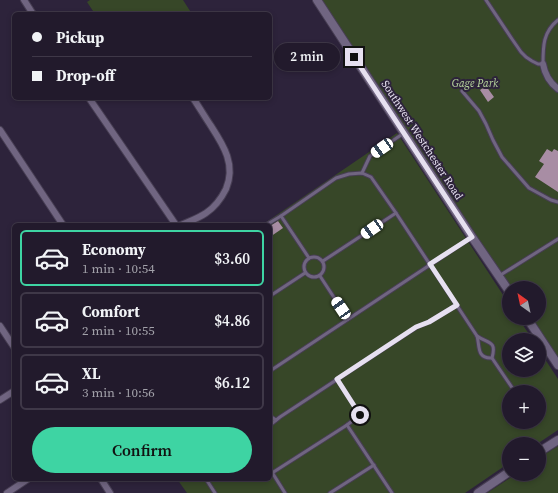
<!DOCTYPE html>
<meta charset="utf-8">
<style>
body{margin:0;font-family:"Source Serif 4",serif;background:#2e2738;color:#f1f3f6;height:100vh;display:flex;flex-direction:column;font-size:15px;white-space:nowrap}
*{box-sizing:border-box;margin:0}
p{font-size:13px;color:#a2a1a9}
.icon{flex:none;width:22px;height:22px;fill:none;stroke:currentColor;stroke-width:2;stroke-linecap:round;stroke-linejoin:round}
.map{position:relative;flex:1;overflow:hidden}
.drawer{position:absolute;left:12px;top:223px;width:260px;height:258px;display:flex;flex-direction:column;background:#221a2c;border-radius:6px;box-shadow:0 2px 6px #0003,0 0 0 1px #3f3848}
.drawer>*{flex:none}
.guide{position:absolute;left:12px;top:12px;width:260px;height:88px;border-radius:6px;box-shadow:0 2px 6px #0003,0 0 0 1px #3f3848;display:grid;align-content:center;height:88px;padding:0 20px;background:#221a2c}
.needle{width:26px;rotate:327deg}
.fabs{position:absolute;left:502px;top:281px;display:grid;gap:8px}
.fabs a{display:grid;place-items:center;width:44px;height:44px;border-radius:50%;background:#221a2c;box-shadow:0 2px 6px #0003,0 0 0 1px #3f3848;font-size:20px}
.end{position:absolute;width:18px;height:18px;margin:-9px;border:5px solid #e6e0f0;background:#111;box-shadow:0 0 0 2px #111}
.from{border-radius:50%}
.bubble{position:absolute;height:28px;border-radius:14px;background:#221a2c;box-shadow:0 2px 6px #0003,0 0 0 1px #3f3848;font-size:13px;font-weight:600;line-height:28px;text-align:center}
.car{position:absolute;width:12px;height:24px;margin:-12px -6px;border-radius:5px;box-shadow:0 0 3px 1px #0007;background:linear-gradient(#fff 24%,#345 0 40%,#fff 0 76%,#345 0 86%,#fff 0)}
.guide b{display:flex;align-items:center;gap:14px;height:38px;font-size:15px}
.guide b+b{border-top:1px solid #3f3848}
.guide i{width:10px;height:10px;background:#f1f3f6}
ul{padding:7px 0 0;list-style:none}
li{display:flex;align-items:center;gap:12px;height:56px;margin:0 8px 6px;padding:0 12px;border:2px solid #3f3848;border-radius:6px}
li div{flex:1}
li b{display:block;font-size:15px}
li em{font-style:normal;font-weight:600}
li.on{border-color:#3ed4a3}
li>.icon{width:36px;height:36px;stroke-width:1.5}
.button{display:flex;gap:8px;margin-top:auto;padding:8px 20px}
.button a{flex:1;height:46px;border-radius:24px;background:#3ed4a3;color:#111;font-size:16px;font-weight:600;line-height:46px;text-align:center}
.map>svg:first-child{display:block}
.green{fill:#374728;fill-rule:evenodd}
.building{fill:#a88da4}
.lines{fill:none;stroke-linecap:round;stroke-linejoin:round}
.lane-casing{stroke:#473e53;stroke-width:5}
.street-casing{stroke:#473e53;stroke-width:8}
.secondary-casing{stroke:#473e53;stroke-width:10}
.lane{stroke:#706581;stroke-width:3}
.street{stroke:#706581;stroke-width:6}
.secondary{stroke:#706581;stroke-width:8}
.route{stroke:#e6e0f0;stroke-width:5}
.labels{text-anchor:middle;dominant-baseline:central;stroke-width:4;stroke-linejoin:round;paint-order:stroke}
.park-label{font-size:11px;font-style:italic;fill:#b9d89e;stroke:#2d233b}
.street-label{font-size:11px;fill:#e6e0f0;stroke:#2d233b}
</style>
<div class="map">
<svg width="558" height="493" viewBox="0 0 558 493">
<rect width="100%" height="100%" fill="#2d233b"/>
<g class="green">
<polygon points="90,0 183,0 192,14 95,14 87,2"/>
<polygon points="321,0 558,0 558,360 530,318 539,318 539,288 510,288"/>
<path d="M397,133L509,304V318H518L533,340H509V370H539V350L558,379V430L537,444H509V463L465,493H187L177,479H270V225H262ZM509,392H539V422H509Z"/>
<polygon points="558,446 558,493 487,493 516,474 539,474 539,458"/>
</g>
<g class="building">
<polygon points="486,86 494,97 488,102 480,90"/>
<polygon points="547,149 552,152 554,149 558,151 558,192 535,177 544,164 539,161"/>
<polygon points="278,221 283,228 270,237 270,226"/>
</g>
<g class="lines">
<g class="lane-casing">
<g id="lane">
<path d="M486,0L512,39L521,52L526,57L532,61L538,64H543C543,46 543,32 558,20"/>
<polyline points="462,91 479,111 486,124 493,140 502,157 529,188 551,200 558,202"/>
<polyline points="362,173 370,156 404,133"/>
<polyline points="281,216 309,258"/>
<path d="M266,225L281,216L336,178L349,174L362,173L371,177L396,213L477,336C480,345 476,359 492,358"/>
<circle cx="314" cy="267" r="10"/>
<polyline points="323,261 396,213"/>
<polyline points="320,276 348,319"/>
<polyline points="499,276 558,239"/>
<polyline points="270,296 305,273"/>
<path d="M477,336C488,344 497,340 492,358L515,392"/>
<polyline points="270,371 472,237"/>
<polyline points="337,379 360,415 347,425 392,493"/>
<polyline points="270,416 276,420"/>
<polyline points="270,425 280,417 400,338 417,327 429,322 457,305"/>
<polyline points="270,469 285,493"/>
<polyline points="272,473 347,425"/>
<polyline points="206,479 215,493"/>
<polyline points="330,493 374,465"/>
</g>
</g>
<g class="street-casing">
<g id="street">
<polyline points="24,0 33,14"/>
<path d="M543,64C545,75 549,82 558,89"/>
<polyline points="89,98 176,225"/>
<polyline points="0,130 63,225"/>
<path d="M181,225C190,221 199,218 206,213C215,207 221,199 226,189C236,165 224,146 211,126C205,117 199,107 193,98"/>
<polyline points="0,326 14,347"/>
<polyline points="0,400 14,391"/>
<polyline points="101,479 110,493"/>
<polyline points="7,493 28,479"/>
</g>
</g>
<g class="secondary-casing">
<g id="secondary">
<polyline points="317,0 472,237 509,291"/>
<polyline points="527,318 558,365"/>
<polyline points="539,452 558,440"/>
<polyline points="478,493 509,472"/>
</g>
</g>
<use href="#lane" class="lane"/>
<use href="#street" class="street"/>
<use href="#secondary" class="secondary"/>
</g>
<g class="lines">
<polyline class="route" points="354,57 472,237 430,264 457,305 429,322 416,327 337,379 360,415"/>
</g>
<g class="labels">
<g class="park-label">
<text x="475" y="83">Gage Park</text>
</g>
<g class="street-label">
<text transform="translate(422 140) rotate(57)">Southwest Westchester Road</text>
</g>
</g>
</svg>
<div class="fabs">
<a><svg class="needle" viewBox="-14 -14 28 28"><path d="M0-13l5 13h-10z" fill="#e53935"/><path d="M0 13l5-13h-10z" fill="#a2a1a9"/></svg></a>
<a><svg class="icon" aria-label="layers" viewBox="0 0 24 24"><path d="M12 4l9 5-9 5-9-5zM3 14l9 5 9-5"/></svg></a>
<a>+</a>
<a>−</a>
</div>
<i class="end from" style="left:360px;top:415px"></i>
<i class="end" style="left:354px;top:57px"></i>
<div class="bubble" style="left:274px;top:43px;width:66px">2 min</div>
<i class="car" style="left:382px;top:148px;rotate:235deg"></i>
<i class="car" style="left:372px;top:229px;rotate:236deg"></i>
<i class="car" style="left:341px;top:308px;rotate:326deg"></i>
<div class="guide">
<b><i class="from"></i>Pickup</b>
<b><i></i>Drop-off</b>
</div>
<section class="drawer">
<ul>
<li class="on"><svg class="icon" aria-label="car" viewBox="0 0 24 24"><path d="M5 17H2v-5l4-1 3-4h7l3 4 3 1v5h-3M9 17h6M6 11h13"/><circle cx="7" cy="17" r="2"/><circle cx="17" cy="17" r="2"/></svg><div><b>Economy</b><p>1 min · 10:54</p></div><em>$3.60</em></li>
<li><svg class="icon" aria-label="car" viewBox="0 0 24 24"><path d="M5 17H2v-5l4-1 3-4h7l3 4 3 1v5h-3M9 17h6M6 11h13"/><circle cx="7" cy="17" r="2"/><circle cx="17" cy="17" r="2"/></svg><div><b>Comfort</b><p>2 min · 10:55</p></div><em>$4.86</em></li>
<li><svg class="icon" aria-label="car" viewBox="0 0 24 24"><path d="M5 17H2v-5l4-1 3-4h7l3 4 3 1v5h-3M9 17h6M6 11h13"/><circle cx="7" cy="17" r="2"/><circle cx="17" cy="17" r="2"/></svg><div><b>XL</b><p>3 min · 10:56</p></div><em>$6.12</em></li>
</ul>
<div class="button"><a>Confirm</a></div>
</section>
</div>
